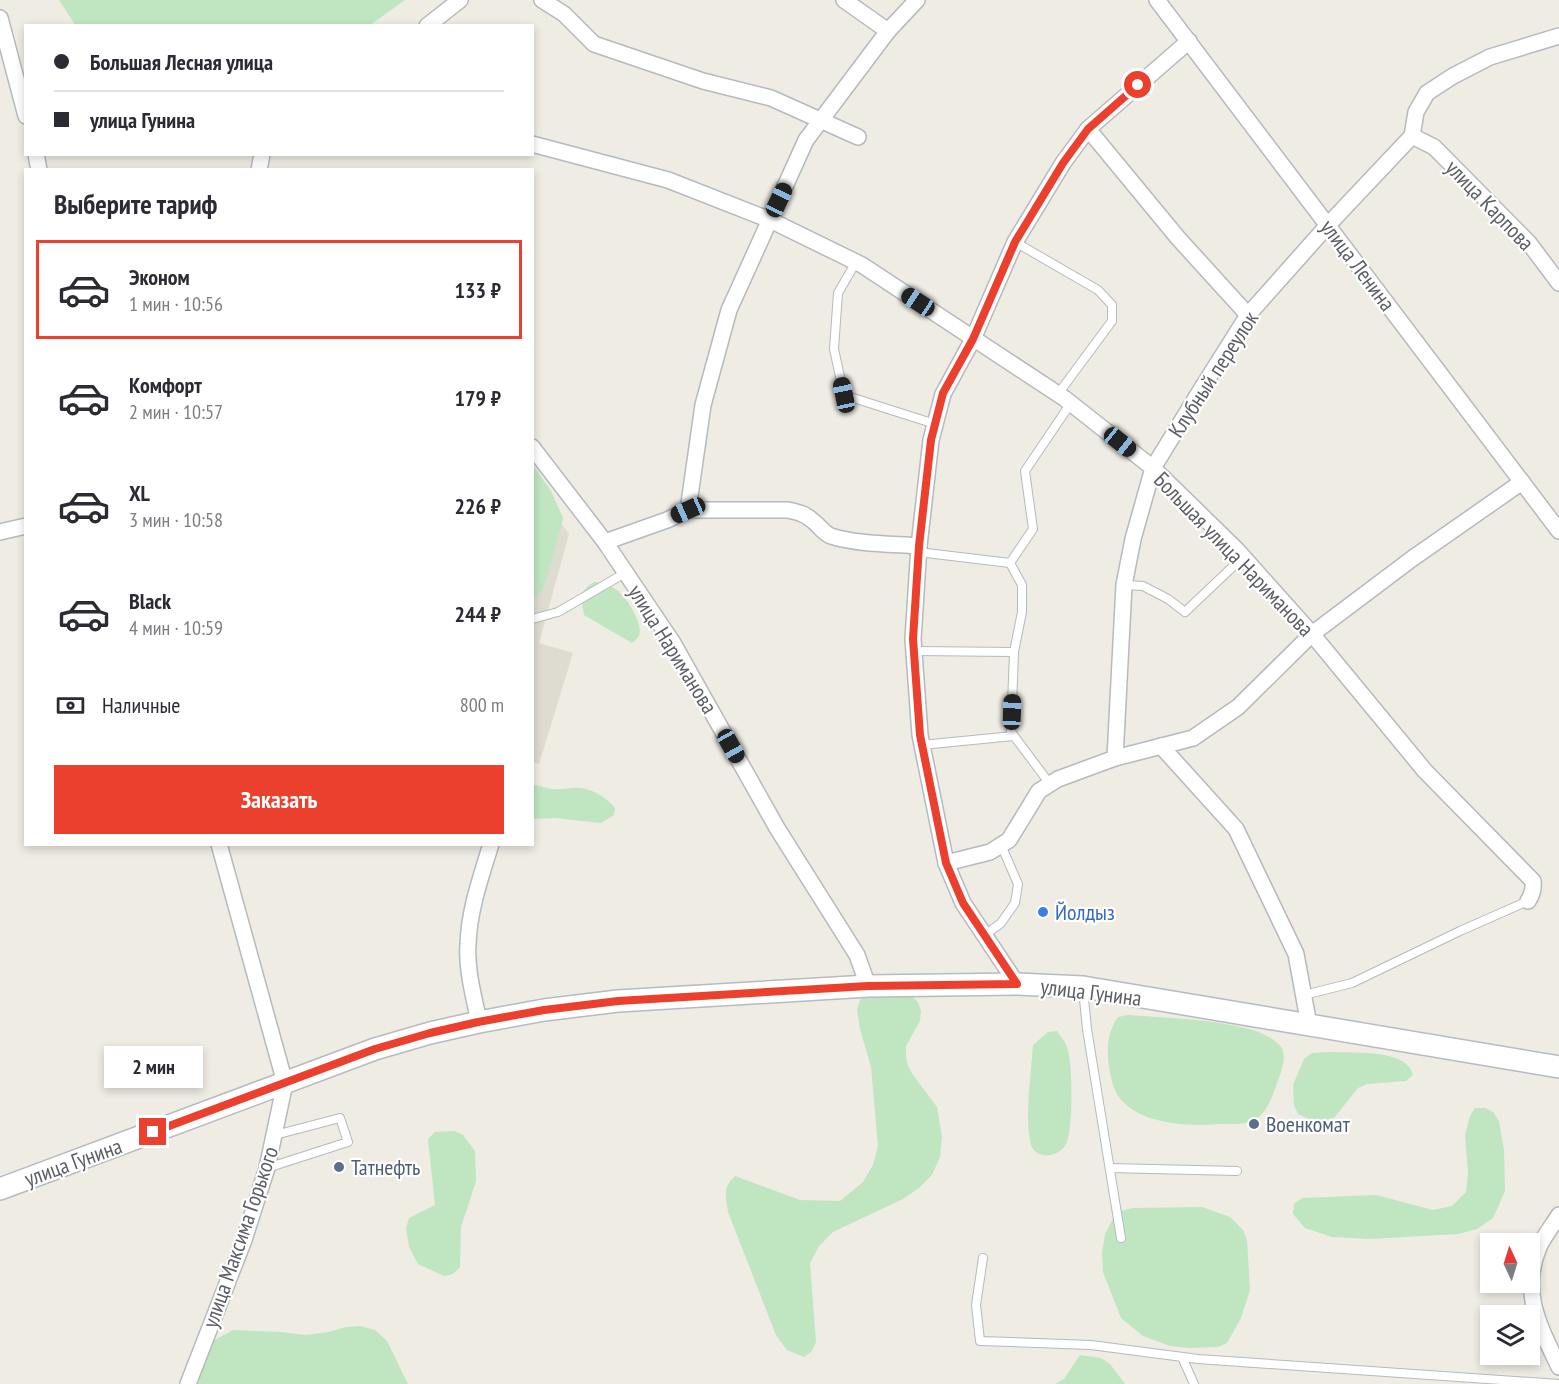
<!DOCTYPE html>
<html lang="ru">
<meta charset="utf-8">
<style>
body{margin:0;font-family:"PT Sans Narrow",sans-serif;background:#f7f7f7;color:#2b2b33;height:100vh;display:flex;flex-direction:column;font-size:22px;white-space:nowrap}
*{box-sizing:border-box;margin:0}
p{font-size:20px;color:#7c7c81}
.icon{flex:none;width:33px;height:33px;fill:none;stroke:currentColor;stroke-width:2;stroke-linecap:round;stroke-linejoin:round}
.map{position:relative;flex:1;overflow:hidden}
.sheet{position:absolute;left:24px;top:168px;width:510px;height:678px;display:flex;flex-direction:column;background:#fff;border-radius:0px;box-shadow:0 3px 9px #0003}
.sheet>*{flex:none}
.banner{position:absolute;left:24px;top:24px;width:510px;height:132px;border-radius:0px;box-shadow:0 3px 9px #0003;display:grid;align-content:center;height:132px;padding:0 30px;background:#fff}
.needle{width:39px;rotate:356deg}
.tools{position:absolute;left:1480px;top:1233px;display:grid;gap:12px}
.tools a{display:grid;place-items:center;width:60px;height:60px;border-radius:0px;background:#fff;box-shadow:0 3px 9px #0003;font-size:30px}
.end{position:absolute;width:27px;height:27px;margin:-14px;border:8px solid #ea402d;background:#fff;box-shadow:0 0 0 3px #fff}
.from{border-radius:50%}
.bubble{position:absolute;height:42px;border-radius:0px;background:#fff;box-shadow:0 3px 9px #0003;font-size:20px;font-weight:800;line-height:42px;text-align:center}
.car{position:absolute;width:18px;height:36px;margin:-18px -9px;border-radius:8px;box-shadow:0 0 4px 2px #0007;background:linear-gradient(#222 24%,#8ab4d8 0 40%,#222 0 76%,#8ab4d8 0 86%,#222 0)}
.banner b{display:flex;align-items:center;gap:21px;height:57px;font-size:22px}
.banner b+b{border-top:2px solid #e1e1e2}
.banner i{width:15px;height:15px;background:#2b2b33}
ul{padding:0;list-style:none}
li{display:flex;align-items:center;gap:18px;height:99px;margin:0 12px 9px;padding:0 18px;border:3px solid transparent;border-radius:0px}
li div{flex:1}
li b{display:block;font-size:22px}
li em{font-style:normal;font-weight:800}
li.on{border-color:#ea402d}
li>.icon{width:54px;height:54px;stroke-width:1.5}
h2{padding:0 30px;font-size:27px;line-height:72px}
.pay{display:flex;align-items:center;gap:15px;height:66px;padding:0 30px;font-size:22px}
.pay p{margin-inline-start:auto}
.cta{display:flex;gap:12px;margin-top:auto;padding:12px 30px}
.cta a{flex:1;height:69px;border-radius:0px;background:#ea402d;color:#fff;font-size:24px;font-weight:800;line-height:69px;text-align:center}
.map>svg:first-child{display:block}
.education{fill:#dedbd1}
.green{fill:#bfe6c0}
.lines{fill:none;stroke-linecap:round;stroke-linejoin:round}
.service-casing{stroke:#b6b9bd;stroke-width:10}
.minor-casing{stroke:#b6b9bd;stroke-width:18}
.secondary-casing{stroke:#b7bac0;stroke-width:24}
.service{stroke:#fff;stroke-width:8}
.minor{stroke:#fff;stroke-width:15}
.secondary{stroke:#fff;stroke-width:21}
.route{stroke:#ea402d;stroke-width:8}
.shop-dot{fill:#3f7fe0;stroke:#fff;stroke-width:2}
.service-dot{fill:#5c6f8a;stroke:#fff;stroke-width:2}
.labels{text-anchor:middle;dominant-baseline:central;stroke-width:4.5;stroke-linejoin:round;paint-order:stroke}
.street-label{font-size:22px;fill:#5b5f64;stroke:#fff}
.shop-label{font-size:22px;fill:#366cbe;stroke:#fff;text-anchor:start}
.service-label{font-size:22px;fill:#4e5e75;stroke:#fff;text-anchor:start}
</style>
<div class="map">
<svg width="1559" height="1384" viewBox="0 0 1559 1384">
<rect width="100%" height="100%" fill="#eeece3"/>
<polygon class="education" points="532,483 569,534 539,643 573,653 539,764 532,762"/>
<g class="green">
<polygon points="59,0 405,0 370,25 76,26"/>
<polygon points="533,465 551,491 563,518 544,588 533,599 534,532"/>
<path d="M594,582C603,583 609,585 617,590C626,597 644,624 639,636C637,639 634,641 632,643L584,615C582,599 578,591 594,582Z"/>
<path d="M533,785C539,785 545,788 552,789C561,790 572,787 581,788C594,790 607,798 615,808L614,815L601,823L555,818L533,819Z"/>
<path d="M868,995H911L918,1002L921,1011L920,1021L906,1046V1057L908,1066L913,1075L937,1107L942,1137L940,1157L932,1175L919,1188L903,1199L833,1232L819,1246L810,1263L816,1342L812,1351L804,1357L787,1350L776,1335L728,1212C726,1196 722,1188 735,1176L800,1200L840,1201L863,1182L873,1165L878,1146L871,1067L860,1029L857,1010L860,1000Z"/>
<path d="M1128,1015C1161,1018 1262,1019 1281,1047C1287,1056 1282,1069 1279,1078C1273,1093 1269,1112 1254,1120C1245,1125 1232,1124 1222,1124C1187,1127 1123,1125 1112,1082C1107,1060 1104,1037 1118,1017Z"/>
<path d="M1057,1031C1060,1036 1065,1041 1067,1047C1073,1064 1073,1126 1067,1142C1060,1159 1033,1161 1030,1141C1025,1111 1031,1075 1033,1045L1048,1032Z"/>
<path d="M1332,1052C1351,1053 1397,1050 1409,1067C1411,1069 1412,1072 1413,1075L1406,1081L1367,1084L1358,1088L1334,1118L1315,1122L1298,1114L1294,1105L1293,1085L1304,1059L1312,1053Z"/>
<polygon points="1475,1108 1485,1108 1493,1112 1499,1121 1504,1150 1505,1191 1493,1218 1477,1229 1458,1234 1370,1239 1332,1237 1305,1228 1293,1214 1294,1204 1302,1198 1376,1195 1433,1210 1452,1206 1466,1192 1468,1173 1465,1135 1470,1116"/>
<polygon points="455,1131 463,1135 475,1151 476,1181 461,1227 460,1267 453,1274 444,1276 418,1264 409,1247 406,1228 409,1218 435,1205 428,1139 435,1132"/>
<polygon points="1202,1207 1230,1217 1243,1230 1247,1240 1250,1290 1241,1318 1227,1343 1218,1347 1189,1348 1170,1346 1143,1336 1121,1318 1103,1272 1102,1253 1105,1234 1114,1217 1121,1211 1133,1208"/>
<polygon points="360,1326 375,1330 387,1341 408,1384 195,1384 209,1343 233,1330 280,1332 305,1335 329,1332 346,1327"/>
<polygon points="1080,1355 1101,1358 1110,1364 1125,1384 1055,1384 1064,1379"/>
</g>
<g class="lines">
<g class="service-casing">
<g id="service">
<polyline points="1015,242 1098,290 1112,305 1112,321 1058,394"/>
<polyline points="856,262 838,293 834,349 844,395 935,424"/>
<polyline points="918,552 1010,563 1033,529 1025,471 1071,403"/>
<polyline points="1010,563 1022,585 1022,612 1014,652 1011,732 1050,784"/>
<polyline points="1124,585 1143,586 1168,599 1185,612 1243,557"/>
<polyline points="532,619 558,612 625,573"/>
<polyline points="914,651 1014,652"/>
<polyline points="922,745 1013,736"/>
<polyline points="985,935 1001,923 1015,903 1018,884 1001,845"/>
<polyline points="1083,989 1087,1029 1121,1238"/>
<polyline points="1304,995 1352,983 1460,931 1528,901"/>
<polyline points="267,1168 348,1142 340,1118 275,1135"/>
<polyline points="1110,1168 1237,1171"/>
<polyline points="983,1258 976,1305 980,1341 1091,1345 1198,1359 1559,1384"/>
<polyline points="1182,1357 1194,1384"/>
</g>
</g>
<g class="minor-casing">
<g id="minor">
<polyline points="542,0 564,14 594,44 703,81 771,98 858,137"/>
<polyline points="844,0 888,31"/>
<polyline points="1157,0 1559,531"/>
<polyline points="0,18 26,116"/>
<polyline points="427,26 460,0"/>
<polyline points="1088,129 1178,238 1248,315"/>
<polyline points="1412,136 1434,147 1529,243 1559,283"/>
<path d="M532,144L668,180L770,220L862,265L1064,398L1153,468L1237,550L1312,634L1425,771L1533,881C1534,889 1532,895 1528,901"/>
<polyline points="36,154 39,170"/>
<polyline points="259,170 262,154"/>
<polyline points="532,447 605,542 673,643 777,828 857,955 868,986"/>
<polyline points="688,510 703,405 729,310 806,140 888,31 917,0"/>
<polyline points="0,532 26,526"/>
<path d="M605,542L667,520L688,510H788C797,512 806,514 813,521C820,526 823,533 831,536C854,544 893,544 919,546"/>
<polyline points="1161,746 1236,829 1296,954 1309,1025"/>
<polyline points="1115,758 1124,585 1133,539 1153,468 1202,388 1248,315 1328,225 1412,136 1416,112 1427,93 1453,76 1490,57 1559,36"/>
<polyline points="946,863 990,852 1009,840 1039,791 1058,779 1115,758 1193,738 1238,707 1312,634 1413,558 1522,482"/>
<polyline points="1017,984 963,903 946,863 920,735 913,639 919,546 931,440 943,394 973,339 1015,242 1063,163 1088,129 1189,41"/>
<path d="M479,1022C474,997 466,969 468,944C469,910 481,877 491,844"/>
<path d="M1559,1215C1553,1225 1544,1236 1539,1247C1520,1292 1540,1327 1559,1367"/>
<polyline points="188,1384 244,1240 267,1168 285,1083 219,844"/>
</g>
</g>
<g class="secondary-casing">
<polyline id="secondary" points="0,1189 375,1049 430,1033 479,1022 544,1010 618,1001 868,986 1017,984 1083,987 1559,1067"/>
</g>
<use href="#service" class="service"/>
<use href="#minor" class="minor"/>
<use href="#secondary" class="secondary"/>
</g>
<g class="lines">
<polyline class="route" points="153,1132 375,1049 430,1033 478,1022 544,1010 618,1001 868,986 1017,984 963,903 946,863 920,735 913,639 919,546 931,440 943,393 973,339 1015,242 1063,163 1088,129 1138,85"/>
</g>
<circle class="shop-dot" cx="1043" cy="912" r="6"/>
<g class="service-dot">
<circle cx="1254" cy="1124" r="6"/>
<circle cx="339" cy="1167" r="6"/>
</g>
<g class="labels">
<g class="street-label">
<text transform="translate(1490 205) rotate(46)">улица Карпова</text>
<text transform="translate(1358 265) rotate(53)">улица Ленина</text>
<text transform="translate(1213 374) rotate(-57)">Клубный переулок</text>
<text transform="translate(1234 554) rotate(46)">Большая улица Нариманова</text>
<text transform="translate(673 649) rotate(58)">улица Нариманова</text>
<text transform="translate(1091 992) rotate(7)">улица Гунина</text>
<text transform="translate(73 1162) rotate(-20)">улица Гунина</text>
<text transform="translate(240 1237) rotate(-71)">улица Максима Горького</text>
</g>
<g class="shop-label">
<text x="1055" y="912">Йолдыз</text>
</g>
<g class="service-label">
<text x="1266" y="1124">Военкомат</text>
<text x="351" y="1167">Татнефть</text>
</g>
</g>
</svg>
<div class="tools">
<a><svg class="needle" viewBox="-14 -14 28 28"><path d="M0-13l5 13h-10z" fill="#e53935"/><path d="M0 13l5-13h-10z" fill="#7c7c81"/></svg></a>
<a><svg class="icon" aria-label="layers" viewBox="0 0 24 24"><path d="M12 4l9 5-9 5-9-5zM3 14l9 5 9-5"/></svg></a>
</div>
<i class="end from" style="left:1138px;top:85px"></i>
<i class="end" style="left:153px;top:1132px"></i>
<div class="bubble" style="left:104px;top:1046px;width:99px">2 мин</div>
<i class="car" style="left:779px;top:200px;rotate:25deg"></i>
<i class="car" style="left:918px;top:302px;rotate:303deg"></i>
<i class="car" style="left:844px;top:395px;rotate:348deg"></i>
<i class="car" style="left:1120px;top:442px;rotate:129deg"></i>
<i class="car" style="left:688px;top:510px;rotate:246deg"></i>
<i class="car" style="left:1012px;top:712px;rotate:2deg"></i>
<i class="car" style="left:731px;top:746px;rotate:151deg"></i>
<div class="banner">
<b><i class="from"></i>Большая Лесная улица</b>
<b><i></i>улица Гунина</b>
</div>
<section class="sheet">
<h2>Выберите тариф</h2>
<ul>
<li class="on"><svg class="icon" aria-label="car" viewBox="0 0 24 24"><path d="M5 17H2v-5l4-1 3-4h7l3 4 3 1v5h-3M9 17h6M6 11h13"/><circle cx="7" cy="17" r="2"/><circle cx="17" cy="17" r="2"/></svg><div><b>Эконом</b><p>1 мин · 10:56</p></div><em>133 ₽</em></li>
<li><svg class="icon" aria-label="car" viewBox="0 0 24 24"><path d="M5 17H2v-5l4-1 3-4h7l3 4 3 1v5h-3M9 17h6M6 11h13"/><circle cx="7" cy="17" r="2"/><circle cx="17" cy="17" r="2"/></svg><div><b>Комфорт</b><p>2 мин · 10:57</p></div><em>179 ₽</em></li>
<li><svg class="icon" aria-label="car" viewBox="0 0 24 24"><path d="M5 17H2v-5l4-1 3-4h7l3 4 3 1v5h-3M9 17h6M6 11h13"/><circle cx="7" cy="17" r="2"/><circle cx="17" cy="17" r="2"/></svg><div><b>XL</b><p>3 мин · 10:58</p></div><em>226 ₽</em></li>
<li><svg class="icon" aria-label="car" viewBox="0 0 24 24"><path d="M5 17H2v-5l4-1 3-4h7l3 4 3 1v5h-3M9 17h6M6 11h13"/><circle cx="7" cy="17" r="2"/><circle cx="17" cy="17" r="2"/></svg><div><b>Black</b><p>4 мин · 10:59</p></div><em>244 ₽</em></li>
</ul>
<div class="pay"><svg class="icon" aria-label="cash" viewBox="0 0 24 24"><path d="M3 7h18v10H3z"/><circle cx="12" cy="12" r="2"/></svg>Наличные<p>800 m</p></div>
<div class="cta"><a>Заказать</a></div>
</section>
</div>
